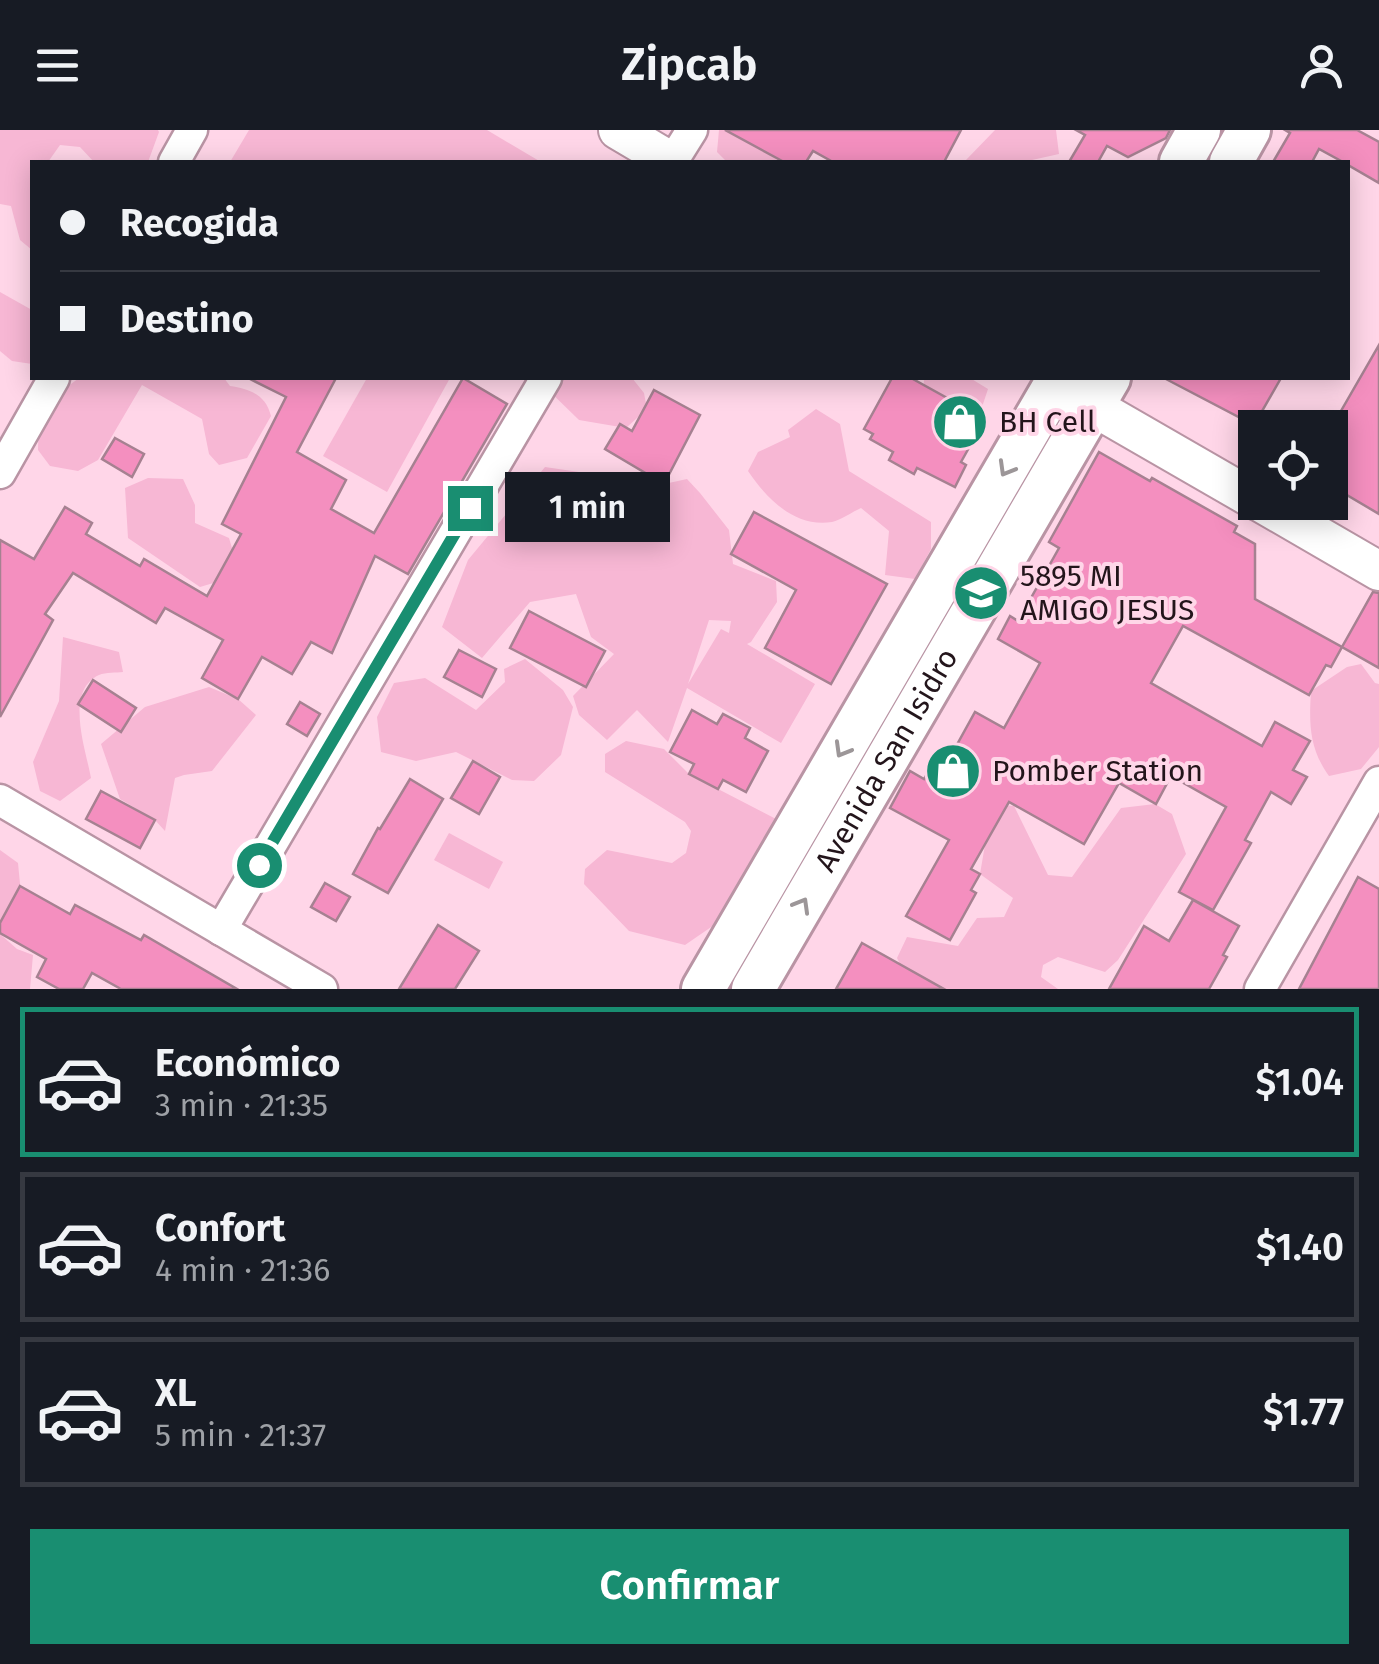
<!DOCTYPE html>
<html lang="es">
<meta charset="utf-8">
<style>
body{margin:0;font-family:"Fira Sans",sans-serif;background:#242831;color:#f1f3f6;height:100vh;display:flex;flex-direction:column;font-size:38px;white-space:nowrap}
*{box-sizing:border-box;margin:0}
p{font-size:32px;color:#9ea1a6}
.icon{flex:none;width:55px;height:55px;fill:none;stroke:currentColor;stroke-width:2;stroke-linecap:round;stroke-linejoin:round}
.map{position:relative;height:859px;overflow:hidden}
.side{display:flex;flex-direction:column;background:#171b24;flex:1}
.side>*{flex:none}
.hud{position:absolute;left:30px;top:30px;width:1320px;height:220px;border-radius:0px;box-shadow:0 5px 25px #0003;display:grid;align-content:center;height:220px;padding:0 30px;background:#171b24}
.tools{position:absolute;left:1238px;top:280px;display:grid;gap:20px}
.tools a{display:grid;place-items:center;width:110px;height:110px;border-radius:0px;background:#171b24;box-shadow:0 5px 25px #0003;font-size:50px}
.end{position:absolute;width:45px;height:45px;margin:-22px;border:12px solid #198e71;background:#fff;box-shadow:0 0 0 5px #fff}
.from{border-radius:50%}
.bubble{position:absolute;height:70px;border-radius:0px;background:#171b24;box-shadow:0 5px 25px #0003;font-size:32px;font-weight:600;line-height:70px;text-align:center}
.hud b{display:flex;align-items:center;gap:35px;height:95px;font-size:38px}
.hud b+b{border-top:2px solid #363941}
.hud i{width:25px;height:25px;background:#f1f3f6}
ul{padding:18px 0 0;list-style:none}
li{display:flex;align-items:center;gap:30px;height:150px;margin:0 20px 15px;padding:0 10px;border:5px solid #363941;border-radius:0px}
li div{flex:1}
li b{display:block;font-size:38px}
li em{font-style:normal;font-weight:600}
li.selected{border-color:#198e71}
li>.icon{width:90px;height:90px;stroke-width:1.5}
.action{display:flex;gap:20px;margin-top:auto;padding:20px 30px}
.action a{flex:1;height:115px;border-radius:0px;background:#198e71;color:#fff;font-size:40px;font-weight:600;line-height:115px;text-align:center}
header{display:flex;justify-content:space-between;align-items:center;height:130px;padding:0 30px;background:#171b24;font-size:45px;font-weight:600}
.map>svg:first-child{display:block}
.green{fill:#f7b7d4;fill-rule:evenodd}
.building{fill:#f48fbf;stroke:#a68191;stroke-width:2.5}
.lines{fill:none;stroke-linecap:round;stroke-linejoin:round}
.minor-casing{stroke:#b994a4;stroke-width:35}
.tertiary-casing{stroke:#b994a4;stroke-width:42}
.secondary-casing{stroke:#b994a4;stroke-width:48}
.minor{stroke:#fff;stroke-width:30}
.tertiary{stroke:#fff;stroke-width:38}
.secondary{stroke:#fff;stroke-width:42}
.oneway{stroke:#9c9698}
.route{stroke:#198e71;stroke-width:12}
.labels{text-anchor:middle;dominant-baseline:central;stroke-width:8;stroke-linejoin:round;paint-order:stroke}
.poi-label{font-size:30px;fill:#23151b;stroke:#ffd6e8;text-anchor:start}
.street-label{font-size:30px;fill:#23151b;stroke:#ffd6e8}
</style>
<header><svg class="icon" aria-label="menu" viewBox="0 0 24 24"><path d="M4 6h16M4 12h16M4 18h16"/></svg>Zipcab<svg class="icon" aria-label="person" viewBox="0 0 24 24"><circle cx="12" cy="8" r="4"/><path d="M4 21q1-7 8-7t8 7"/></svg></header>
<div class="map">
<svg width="1379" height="859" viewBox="0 0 1379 859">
<rect width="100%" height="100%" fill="#ffd6e8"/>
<g class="green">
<polygon points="0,0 158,0 159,2 148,32 94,32 80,17 60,15 48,32 32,32 32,120 20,110 11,76 0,74"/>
<polygon points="249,0 487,0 541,32 230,32"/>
<polygon points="719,0 759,0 758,17 780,32 727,32 717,22"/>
<polygon points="995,0 1056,0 1059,24 1023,32 964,32"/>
<polygon points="0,162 32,180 32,234 12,231 0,221"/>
<path d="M79,248H224L230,256C250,259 266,265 271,286L247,328L219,335L209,324L202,289L142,255L98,330L78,341L50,336L38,320L39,278Z"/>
<polygon points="367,248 450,248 387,362 323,326"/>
<polygon points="540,248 632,248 644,263 647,279 626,298 579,290 539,251"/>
<polygon points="924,248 970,248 988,259 981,280 949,269 946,299 922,303"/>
<path d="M816,279L840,294L849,341L931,392V419L915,449L885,445L889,401L861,378C852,382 841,390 832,392C795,398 767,369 748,341L758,322L790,307L788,300Z"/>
<path d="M545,337L579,342L613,412L648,404L612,385L607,348L664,354L687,349L700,363L729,400L733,434L776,451L777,472L751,512L747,514L815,554L781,613L687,558L668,612L637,580L607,610L579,585L573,566L614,524L591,507L576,464L530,472L482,528L442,497L468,430ZM709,490L731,491L729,503L721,499L688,554Z"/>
<polygon points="148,348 183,349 195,375 195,393 229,408 234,425 220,451 200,457 128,408 125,358"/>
<path d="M63,507L119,522L123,542C116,543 106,542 99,545C64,561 86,620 91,648L60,671L40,661L33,632L59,571Z"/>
<polygon points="525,529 563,560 573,577 561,625 534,651 512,650 456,622 416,631 381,622 377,587 394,553 425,548 476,580 505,552 504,539"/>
<path d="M1361,534L1375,553L1379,554V617L1361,639L1329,646C1309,618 1309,594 1311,561L1347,537Z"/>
<polygon points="209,557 238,569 256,585 212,641 184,645 175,648 165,701 155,690 120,669 101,614 145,577"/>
<polygon points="626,611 664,619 689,644 778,690 717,793 685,815 629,801 584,754 585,739 607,720 672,733 686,723 691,701 685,692 605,642 605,624"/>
<polygon points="992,674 1014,676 1048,745 1072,747 1121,678 1155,674 1172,684 1186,724 1118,830 1105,842 1058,827 1043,835 1041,847 1058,859 912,859 897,828 907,807 958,816 977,788 1004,787 1013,768 980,744"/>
<polygon points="449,703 503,732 489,759 434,730"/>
<polygon points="0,720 18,733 21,764 0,794"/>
<polygon points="0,804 17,819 33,825 30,859 0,859"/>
</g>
<g class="building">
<polygon points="725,0 961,0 944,32 833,32 813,21 806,32 784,32"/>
<polygon points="1076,0 1170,0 1166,8 1128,27 1107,16 1098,32 1069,32 1085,5"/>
<polygon points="1285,0 1357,0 1379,12 1379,53 1348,35 1348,32 1343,32 1319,19 1312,32 1273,32 1290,3"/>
<polygon points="1379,215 1379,384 1330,355 1330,300"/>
<polygon points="248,248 336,248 297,322 346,350 331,379 374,403 463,248 507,274 408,444 375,426 332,523 311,512 292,544 262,527 238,569 202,548 223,510 165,478 156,493 73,443 45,484 53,490 0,587 0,410 34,429 65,377 92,393 86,404 140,436 144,429 207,466 241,404 222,394 286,267"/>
<polygon points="892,248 911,248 985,289 961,332 966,335 955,357 917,338 914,344 889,330 893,322 870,309 873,304 864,299"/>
<polygon points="1164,248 1281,248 1254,295"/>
<polygon points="654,260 700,285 664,354 605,319 620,294 632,301"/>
<polygon points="115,308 144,324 132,347 102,329"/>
<polygon points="1099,322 1150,351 1152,348 1237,396 1234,402 1255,414 1255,469 1342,517 1331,537 1326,535 1309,565 1183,496 1151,553 1262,616 1275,592 1310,611 1293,640 1307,647 1291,674 1271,662 1245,710 1251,713 1213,780 1179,762 1226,677 1171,646 1156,674 1119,653 1084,714 1009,672 971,739 980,744 971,760 976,763 950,810 906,786 949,710 890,678 910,641 924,649 939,623 949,629 975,582 1004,598 1040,533 998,509 1010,486 1018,491 1059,418 1049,412"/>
<polygon points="754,382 887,454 831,554 765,518 796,460 731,424"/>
<polygon points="1373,462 1379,463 1379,538 1342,517"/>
<polygon points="529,481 605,521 586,557 510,518"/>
<polygon points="459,520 496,539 482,567 444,547"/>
<polygon points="93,550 136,578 121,602 78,574"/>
<polygon points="300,572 320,584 307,606 287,594"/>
<polygon points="692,580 717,594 723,584 750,598 745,608 768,621 746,662 723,650 718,659 689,644 694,634 670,622"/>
<polygon points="473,631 500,647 479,684 451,668"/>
<polygon points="410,649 443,669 388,763 353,744 378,698 380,699"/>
<polygon points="101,661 155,690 140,718 86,689"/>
<polygon points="1358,747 1379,759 1379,859 1299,859"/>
<polygon points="325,753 350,767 336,791 311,777"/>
<polygon points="20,756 70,784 75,775 141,810 144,805 237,859 121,859 92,843 83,859 59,859 37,847 46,829 0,803 0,793"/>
<polygon points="1193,770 1239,796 1223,825 1227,827 1209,859 1109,859 1144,796 1169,811"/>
<polygon points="438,795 479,821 455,859 399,859"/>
<polygon points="862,813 944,859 836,859"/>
</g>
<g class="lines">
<g class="minor-casing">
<g id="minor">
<polyline points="174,32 192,0"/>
<polyline points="672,32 692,0"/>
<polyline points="0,343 54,248"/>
<polyline points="0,670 322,859"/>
<polyline points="221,800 546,248"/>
<polyline points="1260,859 1379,652"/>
</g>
</g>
<g class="tertiary-casing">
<g id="tertiary">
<polyline points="618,0 672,32"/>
<polyline points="1066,261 1255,370"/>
<polyline points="1260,372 1379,441"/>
</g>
</g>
<g class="secondary-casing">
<g id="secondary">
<polyline points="1181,32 1199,0"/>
<polyline points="1231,32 1249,0"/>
<polyline points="703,859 1059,248"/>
<path id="s1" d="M753,859L1109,248"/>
</g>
</g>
<use href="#minor" class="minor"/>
<use href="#tertiary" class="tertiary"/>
<use href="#secondary" class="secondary"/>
</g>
<defs><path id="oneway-chevron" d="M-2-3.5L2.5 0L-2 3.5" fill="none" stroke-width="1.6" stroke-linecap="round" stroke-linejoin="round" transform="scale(2.5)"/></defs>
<g class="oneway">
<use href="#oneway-chevron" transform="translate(1006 339) rotate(120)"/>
<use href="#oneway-chevron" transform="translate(842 620) rotate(120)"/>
<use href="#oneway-chevron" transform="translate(802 775) rotate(-60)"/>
</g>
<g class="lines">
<polyline class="route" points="259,735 470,378"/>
</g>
<defs>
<g id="shop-disc" transform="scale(2.875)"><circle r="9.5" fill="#198e71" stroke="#ffd6e8"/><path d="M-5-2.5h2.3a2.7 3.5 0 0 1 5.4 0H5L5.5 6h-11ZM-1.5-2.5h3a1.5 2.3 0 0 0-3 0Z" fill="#fff"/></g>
<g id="school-disc" transform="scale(2.875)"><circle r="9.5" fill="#198e71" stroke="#ffd6e8"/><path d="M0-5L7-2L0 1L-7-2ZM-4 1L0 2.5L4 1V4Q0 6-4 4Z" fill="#fff"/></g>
</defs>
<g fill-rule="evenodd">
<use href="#shop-disc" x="960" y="292"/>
<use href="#school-disc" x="981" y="463"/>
<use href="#shop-disc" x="953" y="641"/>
</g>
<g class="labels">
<g class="poi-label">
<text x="999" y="292">BH Cell</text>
<text x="1020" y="446">5895 MI<tspan x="1020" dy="34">AMIGO JESUS</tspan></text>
<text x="992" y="641">Pomber Station</text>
</g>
<g class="street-label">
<text stroke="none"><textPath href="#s1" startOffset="265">Avenida San Isidro</textPath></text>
</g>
</g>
</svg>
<div class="tools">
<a><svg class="icon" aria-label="locate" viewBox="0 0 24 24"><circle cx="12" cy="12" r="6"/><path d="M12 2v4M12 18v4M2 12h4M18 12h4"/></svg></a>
</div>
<i class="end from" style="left:259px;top:735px"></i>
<i class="end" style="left:470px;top:378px"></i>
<div class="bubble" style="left:505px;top:342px;width:165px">1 min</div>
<div class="hud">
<b><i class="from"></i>Recogida</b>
<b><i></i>Destino</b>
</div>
</div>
<section class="side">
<ul>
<li class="selected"><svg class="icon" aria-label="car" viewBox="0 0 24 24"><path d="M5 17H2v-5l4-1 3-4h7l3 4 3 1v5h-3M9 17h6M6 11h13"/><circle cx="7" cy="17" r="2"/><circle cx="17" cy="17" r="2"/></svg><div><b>Económico</b><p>3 min · 21:35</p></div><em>$1.04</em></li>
<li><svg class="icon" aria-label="car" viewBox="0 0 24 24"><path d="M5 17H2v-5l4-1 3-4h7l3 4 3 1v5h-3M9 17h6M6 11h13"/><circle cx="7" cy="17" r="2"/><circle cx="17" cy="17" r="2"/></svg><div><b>Confort</b><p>4 min · 21:36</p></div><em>$1.40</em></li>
<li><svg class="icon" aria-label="car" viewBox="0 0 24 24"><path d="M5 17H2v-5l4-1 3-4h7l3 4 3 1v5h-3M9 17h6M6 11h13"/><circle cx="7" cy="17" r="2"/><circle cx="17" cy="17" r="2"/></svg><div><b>XL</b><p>5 min · 21:37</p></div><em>$1.77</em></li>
</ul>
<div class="action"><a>Confirmar</a></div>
</section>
